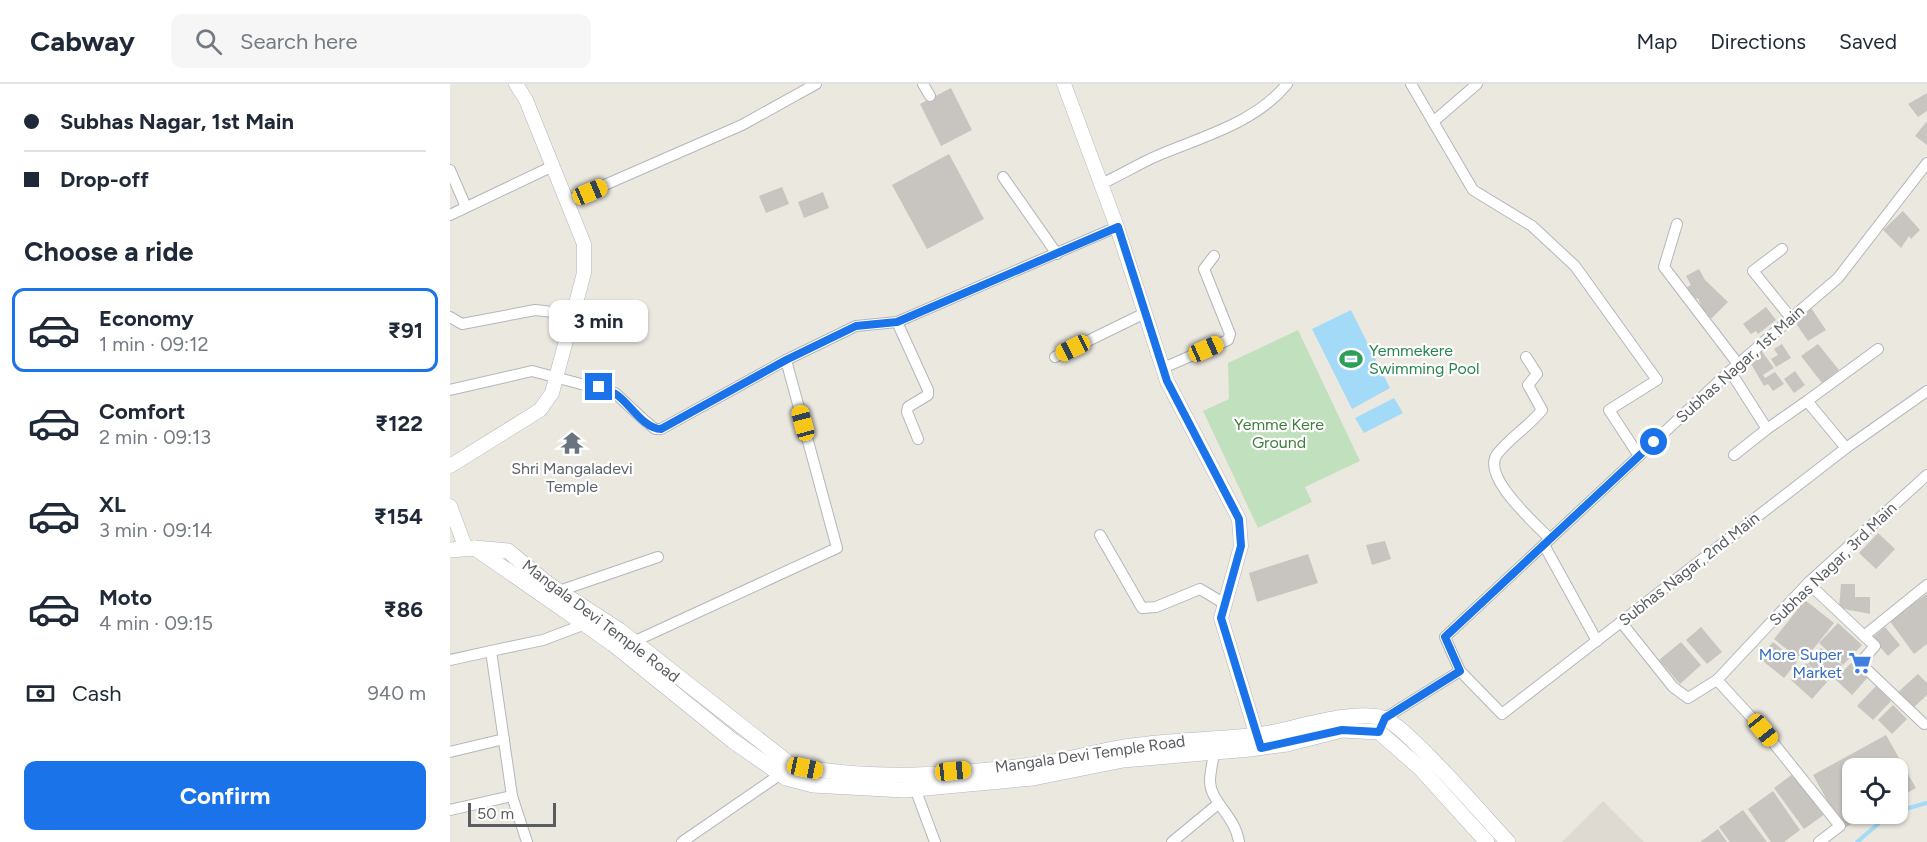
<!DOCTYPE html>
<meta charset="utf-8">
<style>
body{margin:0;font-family:Figtree,sans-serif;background:#f6f6f7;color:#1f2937;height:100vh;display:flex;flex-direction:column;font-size:22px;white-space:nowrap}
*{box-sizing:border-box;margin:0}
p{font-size:20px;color:#747a83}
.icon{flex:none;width:33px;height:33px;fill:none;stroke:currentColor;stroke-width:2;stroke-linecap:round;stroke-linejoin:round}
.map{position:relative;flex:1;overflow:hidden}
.panel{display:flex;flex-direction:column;background:#fff;width:450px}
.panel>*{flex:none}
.hud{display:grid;align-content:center;height:132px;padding:0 24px;background:#fff}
.buttons{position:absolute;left:1392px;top:674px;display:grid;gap:12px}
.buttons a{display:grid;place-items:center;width:66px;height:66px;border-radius:12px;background:#fff;box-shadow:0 2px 4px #0004;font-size:30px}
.scale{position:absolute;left:18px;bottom:15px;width:88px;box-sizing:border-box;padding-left:6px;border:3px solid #595d60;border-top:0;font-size:16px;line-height:21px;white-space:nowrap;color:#595d60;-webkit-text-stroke:4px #fff;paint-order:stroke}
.end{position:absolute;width:27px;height:27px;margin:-14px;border:8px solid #1a73e8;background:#fff;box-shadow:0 0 0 3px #fff}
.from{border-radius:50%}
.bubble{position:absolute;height:42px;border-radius:12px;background:#fff;box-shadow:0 2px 4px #0004;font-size:20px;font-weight:700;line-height:42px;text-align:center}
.car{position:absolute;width:18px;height:36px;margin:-18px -9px;border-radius:8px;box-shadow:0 0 4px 2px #0007;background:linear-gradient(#f5c518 24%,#345 0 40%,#f5c518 0 76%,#345 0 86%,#f5c518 0)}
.hud b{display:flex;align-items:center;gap:21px;height:57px;font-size:22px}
.hud b+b{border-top:2px solid #e0e1e3}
.hud i{width:15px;height:15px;background:#1f2937}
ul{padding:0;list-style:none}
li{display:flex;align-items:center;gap:18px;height:84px;margin:0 12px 9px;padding:0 12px;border:3px solid transparent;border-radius:12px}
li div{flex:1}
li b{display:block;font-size:22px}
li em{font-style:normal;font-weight:700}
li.on{border-color:#1a73e8}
li>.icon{width:54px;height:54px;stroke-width:1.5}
h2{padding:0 24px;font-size:27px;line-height:72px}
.pay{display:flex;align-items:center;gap:15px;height:66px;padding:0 24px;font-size:22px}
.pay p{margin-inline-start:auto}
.cta{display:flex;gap:12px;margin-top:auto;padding:12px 24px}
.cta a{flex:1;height:69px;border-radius:12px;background:#1a73e8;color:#fff;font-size:24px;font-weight:700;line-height:69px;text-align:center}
header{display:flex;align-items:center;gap:36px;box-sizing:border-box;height:84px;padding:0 30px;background:#fff;border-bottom:2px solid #e0e1e3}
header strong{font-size:28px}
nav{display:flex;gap:33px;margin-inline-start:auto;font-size:21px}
.search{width:420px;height:54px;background:#f6f6f7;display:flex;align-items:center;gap:15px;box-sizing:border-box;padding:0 21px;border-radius:12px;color:#747a83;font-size:22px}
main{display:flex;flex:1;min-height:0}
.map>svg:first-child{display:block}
.education{fill:#ded9d1}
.green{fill:#c1e1be}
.water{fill:#a3daf8}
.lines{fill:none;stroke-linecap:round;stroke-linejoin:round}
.stream{stroke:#a3daf8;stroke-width:4}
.building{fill:#c8c5c0}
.minor-casing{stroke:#b3b6ba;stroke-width:12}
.tertiary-casing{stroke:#b3b6ba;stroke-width:15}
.secondary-casing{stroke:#b2b6ba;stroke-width:16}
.minor{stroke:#fff;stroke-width:10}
.tertiary{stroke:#fff;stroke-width:14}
.secondary{stroke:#fff;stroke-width:15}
.route{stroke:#1a73e8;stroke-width:8}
.labels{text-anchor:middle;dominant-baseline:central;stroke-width:4.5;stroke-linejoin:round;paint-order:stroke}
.leisure-label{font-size:16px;fill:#27864d;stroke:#fff;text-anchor:start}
.street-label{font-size:16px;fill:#595d60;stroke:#fff}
.park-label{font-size:16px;fill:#3c7e3a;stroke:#fff}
.worship-label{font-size:16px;fill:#5b616d;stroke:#fff}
.shop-label{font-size:16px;fill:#366cbe;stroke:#fff;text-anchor:end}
</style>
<header>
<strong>Cabway</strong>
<div class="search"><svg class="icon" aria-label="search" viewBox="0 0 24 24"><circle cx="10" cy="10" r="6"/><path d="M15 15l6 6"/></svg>Search here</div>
<nav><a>Map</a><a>Directions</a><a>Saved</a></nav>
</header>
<main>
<section class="panel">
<div class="hud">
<b><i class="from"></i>Subhas Nagar, 1st Main</b>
<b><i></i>Drop-off</b>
</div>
<h2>Choose a ride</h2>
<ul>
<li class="on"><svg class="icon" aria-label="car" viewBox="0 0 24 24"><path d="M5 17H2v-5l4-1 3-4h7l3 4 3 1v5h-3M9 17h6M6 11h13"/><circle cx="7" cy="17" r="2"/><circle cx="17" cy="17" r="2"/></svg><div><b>Economy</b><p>1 min · 09:12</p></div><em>₹91</em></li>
<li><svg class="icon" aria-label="car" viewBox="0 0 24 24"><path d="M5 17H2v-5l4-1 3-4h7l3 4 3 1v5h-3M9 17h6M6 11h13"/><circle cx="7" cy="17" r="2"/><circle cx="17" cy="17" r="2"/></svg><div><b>Comfort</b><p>2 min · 09:13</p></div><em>₹122</em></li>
<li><svg class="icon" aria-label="car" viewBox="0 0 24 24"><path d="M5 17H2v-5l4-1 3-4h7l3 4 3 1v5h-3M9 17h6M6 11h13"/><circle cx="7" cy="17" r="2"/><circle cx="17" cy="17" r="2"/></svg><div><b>XL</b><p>3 min · 09:14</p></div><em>₹154</em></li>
<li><svg class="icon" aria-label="car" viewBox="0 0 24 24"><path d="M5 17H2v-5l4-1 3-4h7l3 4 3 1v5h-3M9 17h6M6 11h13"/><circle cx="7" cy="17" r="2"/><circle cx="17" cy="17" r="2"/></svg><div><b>Moto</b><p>4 min · 09:15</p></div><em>₹86</em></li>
</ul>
<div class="pay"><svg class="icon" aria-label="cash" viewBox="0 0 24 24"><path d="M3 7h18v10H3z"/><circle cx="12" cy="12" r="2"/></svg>Cash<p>940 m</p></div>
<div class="cta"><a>Confirm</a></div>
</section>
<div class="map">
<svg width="1477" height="758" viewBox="0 0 1477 758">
<rect width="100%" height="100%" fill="#ebe8e0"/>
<polygon class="education" points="1153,717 1194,758 1112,758"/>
<polygon class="green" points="848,246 910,377 855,403 862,418 808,444 753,327 779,315 778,279"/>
<g class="water">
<polygon points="901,226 940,304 902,325 862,245"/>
<polygon points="944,314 953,329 914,349 905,334"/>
</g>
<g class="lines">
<g class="stream">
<polyline points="1448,727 1477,719"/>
<polyline points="1407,758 1441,729"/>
</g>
</g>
<g class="building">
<polygon points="501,4 522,46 491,62 470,20"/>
<polygon points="1477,9 1477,27 1468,33 1458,20"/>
<polygon points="1477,37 1477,61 1465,52"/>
<polygon points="499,70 534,135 477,165 442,101"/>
<polygon points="332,103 339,120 316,129 309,112"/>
<polygon points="373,108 379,124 354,134 348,118"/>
<polygon points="1453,127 1470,146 1461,155 1459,152 1451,164 1433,146"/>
<polygon points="1249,185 1255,196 1278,218 1262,234 1255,233 1248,214 1244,216 1234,205 1241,201 1236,192"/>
<polygon points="1316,223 1326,236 1308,250 1306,247 1301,250 1293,240"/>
<polygon points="1361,224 1376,246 1358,257 1343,235"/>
<polygon points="1332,260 1341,274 1326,283 1321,275 1328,271 1324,265"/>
<polygon points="1368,260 1389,286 1372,299 1351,272"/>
<polygon points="1311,266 1324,284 1313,291 1315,294 1325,288 1334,300 1323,307 1318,300 1314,302 1298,275"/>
<polygon points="1345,287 1355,301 1344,309 1334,295"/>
<polygon points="1428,449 1445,465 1426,485 1409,469"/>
<polygon points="935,457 941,475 922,481 916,461"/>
<polygon points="858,470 868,499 807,518 799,489"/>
<polygon points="1391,500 1405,500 1405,513 1420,513 1420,530 1389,524"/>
<polygon points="1477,510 1477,560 1464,570 1439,536"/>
<polygon points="1355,516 1384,539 1353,578 1324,555"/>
<polygon points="1388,539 1412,561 1393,581 1369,559"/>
<polygon points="1251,543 1272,568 1257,580 1236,556"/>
<polygon points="1435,543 1450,561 1438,572 1422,554"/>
<polygon points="1231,558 1251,581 1230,600 1209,576"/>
<polygon points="1323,558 1347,578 1334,594 1309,574"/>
<polygon points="1371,564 1392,581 1378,597 1358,580"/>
<polygon points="1403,577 1419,592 1402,611 1385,595"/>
<polygon points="1356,579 1377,598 1362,615 1341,596"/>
<polygon points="1468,590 1477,599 1477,611 1462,625 1447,609"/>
<polygon points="1426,602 1441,617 1423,636 1407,622"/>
<polygon points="1443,621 1457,635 1442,650 1428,636"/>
<polygon points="1436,651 1466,704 1448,714 1448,684 1402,684 1402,729 1421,729 1393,745 1363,691"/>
<polygon points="1344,689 1375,730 1354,745 1324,704"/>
<polygon points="1323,707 1350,746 1334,758 1321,758 1298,725"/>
<polygon points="1293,726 1317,758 1280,758 1269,743"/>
<polygon points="1268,745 1277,758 1250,758"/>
</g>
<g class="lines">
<g class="minor-casing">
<g id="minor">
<polyline points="473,0 480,12"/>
<polyline points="961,0 1023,106 1082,142 1125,182 1207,296 1159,326 1189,372"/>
<polyline points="983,38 1027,0"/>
<polyline points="0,86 16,123"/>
<polyline points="553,93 607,170"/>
<path d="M651,100C671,91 690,79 709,71C754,52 805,39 837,0"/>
<polyline points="118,117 292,41 366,0"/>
<polyline points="0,131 103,82"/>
<polyline points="1227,140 1214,183 1288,280"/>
<polyline points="1332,165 1303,187 1341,234"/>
<polyline points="0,233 12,240 85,226 121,230"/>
<polyline points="447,238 478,306 478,311 458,323 457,328 468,355"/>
<polyline points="605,273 695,229"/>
<path d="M1076,273L1087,290L1078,301L1092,326C1079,342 1061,353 1048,369C1029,391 1085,439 1100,455"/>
<polyline points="713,284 778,256 780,250 754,185 764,172"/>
<polyline points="1280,287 1317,345 1357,317 1396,364"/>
<polyline points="0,306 82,287 165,309 193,335 205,345 211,345 336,276 406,242 447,238 667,143"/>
<polyline points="1357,317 1428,265"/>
<polyline points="1284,371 1317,345"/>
<polyline points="650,451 692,524 706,523 750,505 775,520"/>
<polyline points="1094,461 1147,557"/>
<polyline points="1358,499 1425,562 1410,579 1474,640"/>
<polyline points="109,507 208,473"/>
<polyline points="1171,538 1223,603 1238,614 1267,596"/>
<polyline points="1414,552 1477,501"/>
<polyline points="183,558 387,464 336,276"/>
<polyline points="41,567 93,556 138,539"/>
<polyline points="0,576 41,567 62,712 77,758"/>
<polyline points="1010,587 1052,630 1396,364 1477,307"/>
<polyline points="933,639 935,634 1010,587 995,553 1280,287 1388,194 1477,79"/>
<polyline points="0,668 54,655"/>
<path d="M764,668C763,678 760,688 760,697C760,718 785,731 789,758"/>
<polyline points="463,699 485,758"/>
<polyline points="0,726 62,712"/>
<polyline points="232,758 335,687"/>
<polyline points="722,758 768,720"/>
<polyline points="1369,758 1390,742 1313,646 1267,596 1358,499 1477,391"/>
</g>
</g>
<g class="tertiary-casing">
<g id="tertiary">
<polyline points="614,0 667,143 717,297 789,435 791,462 771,534 809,659"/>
<polyline points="0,382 90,326 102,309 134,189 134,160 76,16 66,0"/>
<polyline points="0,422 16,465"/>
</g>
</g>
<g class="secondary-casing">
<g id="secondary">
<polyline points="25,464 163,560 283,657 336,694 363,701 454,706 583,694 673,676 800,665 837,660 892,646 929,648 970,684 1037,758"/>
<path d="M0,466L25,464L58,467L98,500L169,546L341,681C422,698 507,691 589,680C620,676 651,666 682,662C724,656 766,656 808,651C844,646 899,625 933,634C954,639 1038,737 1058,758"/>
</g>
</g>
<use href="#minor" class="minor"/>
<use href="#tertiary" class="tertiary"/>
<use href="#secondary" class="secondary"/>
</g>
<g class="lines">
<path class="route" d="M149,303C155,305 161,307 167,311C180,320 194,345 211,345L336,276L406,242L447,238L668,143L717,297L789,435L791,462L771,534L811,664L892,646L929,648L935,634L1010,587L995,553L1204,358"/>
</g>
<defs>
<g id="stadium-bare" transform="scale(1.8)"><path d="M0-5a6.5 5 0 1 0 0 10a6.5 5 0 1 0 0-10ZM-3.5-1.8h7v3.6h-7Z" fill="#2e9e5b" stroke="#fff" stroke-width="2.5" paint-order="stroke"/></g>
<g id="temple-bare" transform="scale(1.8)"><path d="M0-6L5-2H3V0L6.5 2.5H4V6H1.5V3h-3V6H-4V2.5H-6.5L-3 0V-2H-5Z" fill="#6b7280" stroke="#fff" stroke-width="2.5" paint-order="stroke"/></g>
<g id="supermarket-bare" transform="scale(1.8)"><path d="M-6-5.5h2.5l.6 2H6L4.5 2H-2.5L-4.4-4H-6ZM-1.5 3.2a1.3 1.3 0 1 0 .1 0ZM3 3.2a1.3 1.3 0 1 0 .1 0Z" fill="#3f7fe0" stroke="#fff" stroke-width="2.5" paint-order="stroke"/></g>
</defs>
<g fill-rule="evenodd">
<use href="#stadium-bare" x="901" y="275"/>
<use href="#temple-bare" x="122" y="359"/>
<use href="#supermarket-bare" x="1410" y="579"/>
</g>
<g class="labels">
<g class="leisure-label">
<text x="919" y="266">Yemmekere<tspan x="919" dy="18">Swimming Pool</tspan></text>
</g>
<g class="street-label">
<text transform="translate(1290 280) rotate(-42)">Subhas Nagar, 1st Main</text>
<text transform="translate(1383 480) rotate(-44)">Subhas Nagar, 3rd Main</text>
<text transform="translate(1239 485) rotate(-38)">Subhas Nagar, 2nd Main</text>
<text transform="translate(151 537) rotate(37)">Mangala Devi Temple Road</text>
<text transform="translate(640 670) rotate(-8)">Mangala Devi Temple Road</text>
</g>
<g class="park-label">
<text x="829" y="340">Yemme Kere<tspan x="829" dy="18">Ground</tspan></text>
</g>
<g class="worship-label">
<text x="122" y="384">Shri Mangaladevi<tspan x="122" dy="18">Temple</tspan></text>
</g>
<g class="shop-label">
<text x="1392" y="570">More Super<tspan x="1392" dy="18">Market</tspan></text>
</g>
</g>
</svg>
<div class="buttons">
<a><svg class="icon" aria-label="locate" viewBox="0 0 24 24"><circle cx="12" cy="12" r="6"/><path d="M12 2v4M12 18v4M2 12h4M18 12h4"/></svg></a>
</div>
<div class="scale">50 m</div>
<i class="end from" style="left:1204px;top:358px"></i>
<i class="end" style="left:149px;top:303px"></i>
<div class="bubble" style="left:99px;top:216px;width:99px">3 min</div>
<i class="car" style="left:140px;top:108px;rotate:67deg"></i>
<i class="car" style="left:623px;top:264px;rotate:244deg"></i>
<i class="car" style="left:756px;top:265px;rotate:66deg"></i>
<i class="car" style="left:353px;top:339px;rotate:345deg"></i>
<i class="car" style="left:1313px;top:646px;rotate:141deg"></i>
<i class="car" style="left:355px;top:684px;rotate:102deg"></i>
<i class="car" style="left:503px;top:687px;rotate:84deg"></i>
</div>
</main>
